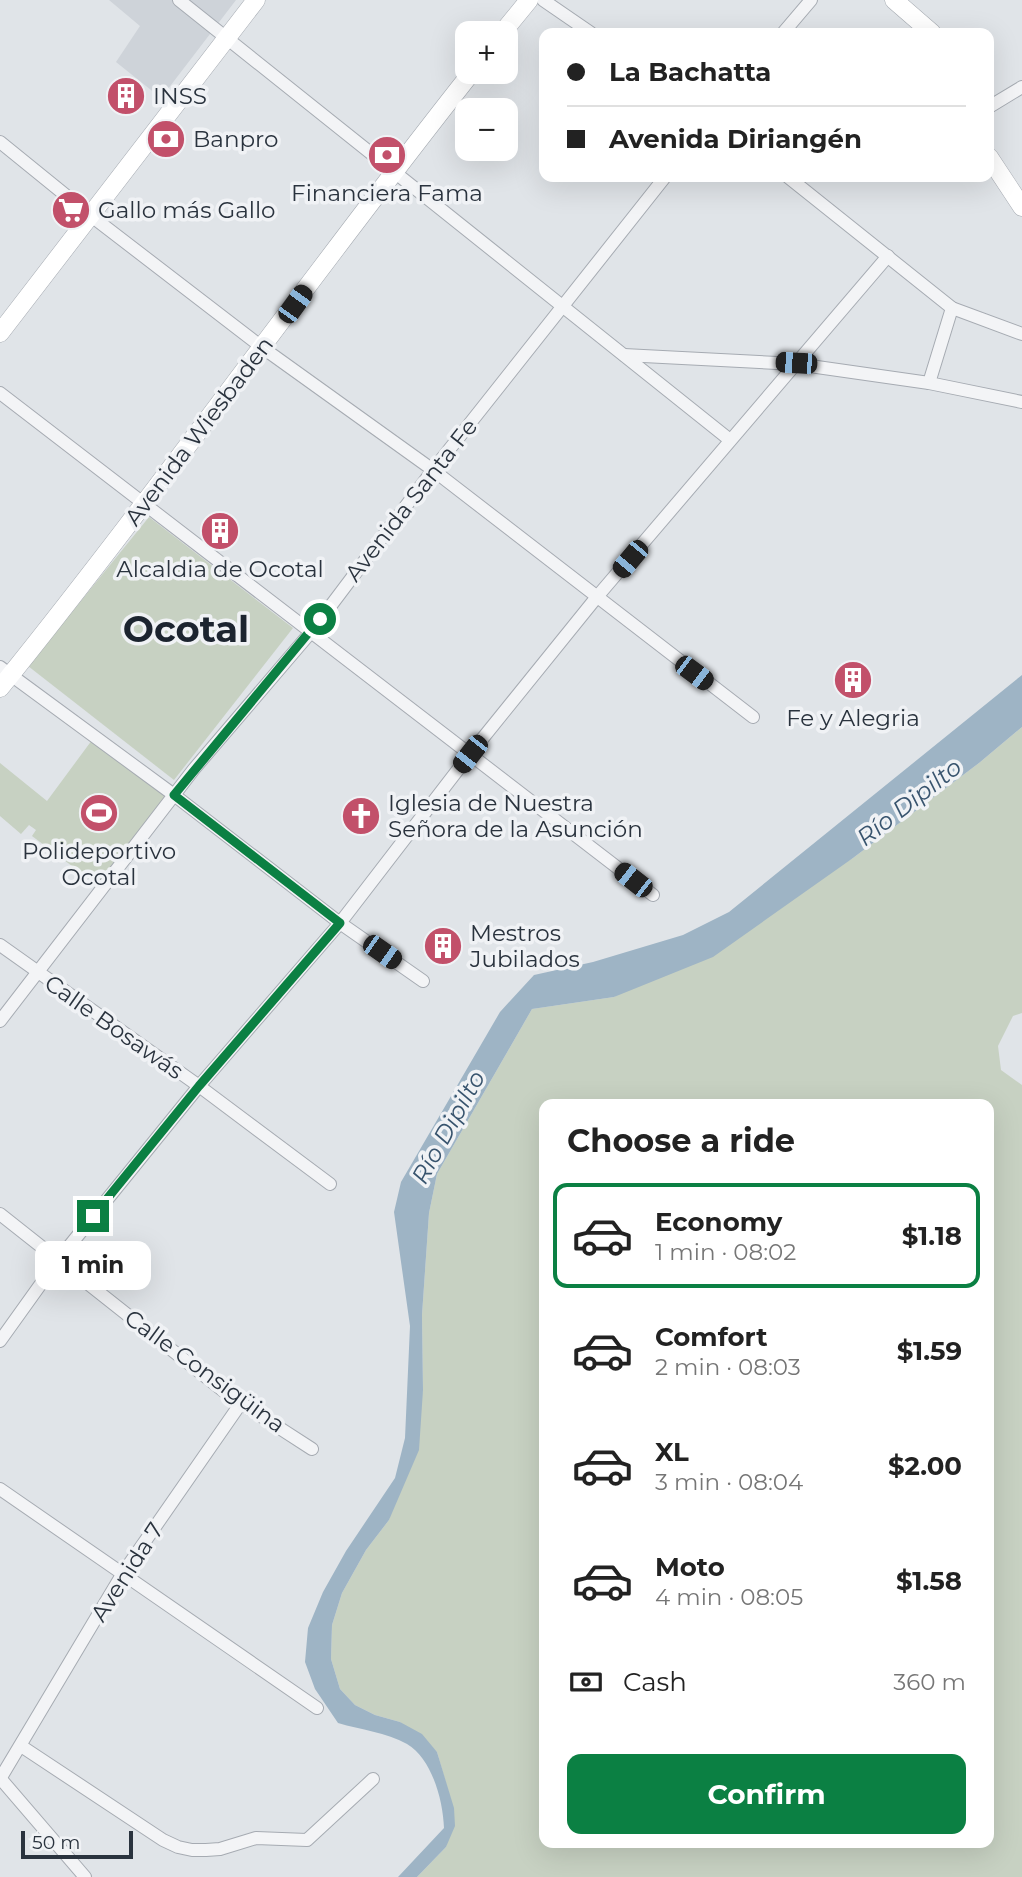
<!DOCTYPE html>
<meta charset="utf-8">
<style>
body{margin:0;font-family:Montserrat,sans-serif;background:#f2f2f2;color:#222;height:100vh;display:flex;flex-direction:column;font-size:26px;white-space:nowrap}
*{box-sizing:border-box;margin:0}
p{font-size:23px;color:#767676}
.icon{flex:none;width:38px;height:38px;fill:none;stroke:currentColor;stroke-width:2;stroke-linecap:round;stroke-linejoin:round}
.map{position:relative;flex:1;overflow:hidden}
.drawer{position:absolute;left:539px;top:1099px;width:455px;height:749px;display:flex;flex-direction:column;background:#fff;border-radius:14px;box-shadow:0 7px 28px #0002}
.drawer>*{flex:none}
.guide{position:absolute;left:539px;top:28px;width:455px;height:154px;border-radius:14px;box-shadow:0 7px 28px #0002;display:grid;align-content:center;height:154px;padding:0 28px;background:#fff}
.fabs{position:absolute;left:455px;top:21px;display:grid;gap:14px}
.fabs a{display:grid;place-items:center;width:63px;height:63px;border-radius:14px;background:#fff;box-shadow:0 7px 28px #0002;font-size:35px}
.scale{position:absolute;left:21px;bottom:18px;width:112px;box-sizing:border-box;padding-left:7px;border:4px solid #2a333e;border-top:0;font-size:19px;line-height:24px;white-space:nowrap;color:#2a333e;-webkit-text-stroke:5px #f0f2f5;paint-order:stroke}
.end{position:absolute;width:32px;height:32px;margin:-16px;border:9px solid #0b8043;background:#fff;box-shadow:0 0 0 4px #fff}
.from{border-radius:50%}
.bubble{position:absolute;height:49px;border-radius:14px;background:#fff;box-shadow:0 7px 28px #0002;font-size:23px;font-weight:700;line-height:49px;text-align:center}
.car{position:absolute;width:21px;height:42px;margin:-21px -10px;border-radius:9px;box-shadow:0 0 5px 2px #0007;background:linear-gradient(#222 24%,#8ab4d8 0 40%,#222 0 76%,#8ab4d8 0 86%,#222 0)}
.guide b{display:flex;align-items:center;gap:24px;height:66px;font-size:26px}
.guide b+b{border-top:2px solid #e0e0e0}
.guide i{width:18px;height:18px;background:#222}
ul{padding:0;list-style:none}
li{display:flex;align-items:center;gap:21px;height:105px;margin:0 14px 10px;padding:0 14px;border:4px solid transparent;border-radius:14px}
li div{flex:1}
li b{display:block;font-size:26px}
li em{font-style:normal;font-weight:700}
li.on{border-color:#0b8043}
li>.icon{width:63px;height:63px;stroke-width:1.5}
h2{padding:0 28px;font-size:32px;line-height:84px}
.pay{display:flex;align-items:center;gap:18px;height:77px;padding:0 28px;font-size:26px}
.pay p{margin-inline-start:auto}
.primary-button{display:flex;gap:14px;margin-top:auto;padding:14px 28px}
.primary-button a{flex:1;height:80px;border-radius:14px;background:#0b8043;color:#fff;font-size:28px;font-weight:700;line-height:80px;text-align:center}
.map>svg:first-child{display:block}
.built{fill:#ced3d9}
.green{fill:#c7d1c2;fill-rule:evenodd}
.water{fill:#9eb4c5}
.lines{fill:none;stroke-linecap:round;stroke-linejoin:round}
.street-casing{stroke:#a6abb2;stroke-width:14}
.secondary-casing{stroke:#a6abb2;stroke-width:19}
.street{stroke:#f3f4f6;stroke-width:12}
.secondary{stroke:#fff;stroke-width:18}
.route{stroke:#0b8043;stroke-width:9}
.labels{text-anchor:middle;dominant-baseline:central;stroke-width:7;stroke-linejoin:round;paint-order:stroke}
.poi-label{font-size:23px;fill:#2a333e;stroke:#f0f2f5;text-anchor:start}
.street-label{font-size:23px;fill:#2a333e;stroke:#f0f2f5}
.water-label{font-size:24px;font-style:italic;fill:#38546e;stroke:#f0f2f5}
.town-label{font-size:37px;font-weight:bold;fill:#1c242f;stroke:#f0f2f5}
</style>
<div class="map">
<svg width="1022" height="1877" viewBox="0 0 1022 1877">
<rect width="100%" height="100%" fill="#e0e4e8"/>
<polygon class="built" points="109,0 236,0 161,98 116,62 140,26"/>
<g class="green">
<polygon points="149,517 293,628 174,780 28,666"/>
<path d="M1022,727V1013L1013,1016L998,1046L1001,1070L1022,1085V1877H417L446,1847L453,1808L437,1752L400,1722L375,1715L355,1705L340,1689L331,1659L332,1625L342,1593L366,1550L389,1520L423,1390L422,1315L429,1213L437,1174L532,1009L614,997L853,858L979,763ZM544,1104H989V1843H544Z"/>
<polygon points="95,736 174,795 100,887 32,836 36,830 29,825 21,834 0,816 0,763 47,801"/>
</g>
<path class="water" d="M1022,675V727L979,763L853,858L713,957L614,997L532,1009L437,1174L429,1213L422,1315L423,1390L419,1450L389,1520L366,1550L342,1593L332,1625L331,1659L340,1689L355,1705L375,1715L400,1722L422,1734L437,1752L454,1808L455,1826L446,1847L417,1877H398L444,1828C443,1800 432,1759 407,1744C386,1732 361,1730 338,1723L315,1689L305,1662L308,1628L323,1592L346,1551L395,1478L405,1438L410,1326L394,1212L401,1182L500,1012L534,975L593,962L683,935L729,912Z"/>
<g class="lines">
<g class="street-casing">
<g id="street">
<polyline points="179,0 730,440"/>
<polyline points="543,0 591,33"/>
<polyline points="783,33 811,0"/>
<polyline points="989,107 1022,87"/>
<polyline points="0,142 90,215 263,348 433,470 753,717"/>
<polyline points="788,177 952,308 1022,334"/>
<polyline points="624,355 796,364 929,383 1022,402"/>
<polyline points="929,383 952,308"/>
<polyline points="0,393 653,895"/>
<polyline points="0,667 174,795 340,923 423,981"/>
<polyline points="0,945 199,1086 330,1184"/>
<polyline points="0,1021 194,769 311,632 433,470 665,177"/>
<polyline points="0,1214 230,1396 312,1449"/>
<polyline points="0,1341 58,1260 199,1086 340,923 470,754 596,598 888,256"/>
<polyline points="0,1489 317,1708"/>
<polyline points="21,1746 163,1840 178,1847 192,1850 206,1850 220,1849 256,1838 307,1840 373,1779"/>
<polyline points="0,1778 85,1877"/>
<polyline points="0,1779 123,1573 241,1403"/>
</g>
</g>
<g class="secondary-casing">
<g id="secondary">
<polyline points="894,0 932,33"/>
<polyline points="502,33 529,0"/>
<polyline points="989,157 1022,207"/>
<polyline points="0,333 256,0"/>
<path d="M0,688C163,486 311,275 472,72"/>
</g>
</g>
<use href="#street" class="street"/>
<use href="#secondary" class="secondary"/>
</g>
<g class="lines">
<polyline class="route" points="93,1216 199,1086 340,923 174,795 320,619"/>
</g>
<defs>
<g id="building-disc" transform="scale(2.0125)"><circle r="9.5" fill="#c2506a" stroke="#f0f2f5"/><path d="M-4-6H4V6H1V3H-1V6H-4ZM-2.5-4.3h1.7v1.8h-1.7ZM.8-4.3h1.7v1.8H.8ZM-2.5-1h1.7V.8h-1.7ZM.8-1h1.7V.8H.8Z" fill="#fff"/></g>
<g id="bank-disc" transform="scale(2.0125)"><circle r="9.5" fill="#c2506a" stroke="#f0f2f5"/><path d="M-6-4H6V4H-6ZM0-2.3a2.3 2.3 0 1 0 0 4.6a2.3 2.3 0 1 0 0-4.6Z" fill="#fff"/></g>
<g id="supermarket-disc" transform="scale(2.0125)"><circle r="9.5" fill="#c2506a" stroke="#f0f2f5"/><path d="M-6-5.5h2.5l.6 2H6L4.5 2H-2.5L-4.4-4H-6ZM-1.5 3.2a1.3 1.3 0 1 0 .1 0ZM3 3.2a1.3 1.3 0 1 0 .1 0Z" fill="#fff"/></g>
<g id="stadium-disc" transform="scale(2.0125)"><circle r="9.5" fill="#c2506a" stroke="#f0f2f5"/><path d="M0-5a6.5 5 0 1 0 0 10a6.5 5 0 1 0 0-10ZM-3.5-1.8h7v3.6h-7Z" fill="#fff"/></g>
<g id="church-disc" transform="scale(2.0125)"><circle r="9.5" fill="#c2506a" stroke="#f0f2f5"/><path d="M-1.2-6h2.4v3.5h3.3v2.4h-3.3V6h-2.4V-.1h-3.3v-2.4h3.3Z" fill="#fff"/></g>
</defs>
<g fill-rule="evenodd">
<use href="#building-disc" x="126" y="96"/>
<use href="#bank-disc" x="166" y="139"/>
<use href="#bank-disc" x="387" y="155"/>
<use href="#supermarket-disc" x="71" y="210"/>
<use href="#building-disc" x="220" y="531"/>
<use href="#building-disc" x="853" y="680"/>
<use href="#stadium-disc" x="99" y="813"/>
<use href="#church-disc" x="361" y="816"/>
<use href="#building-disc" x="443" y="946"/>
</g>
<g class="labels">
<g class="poi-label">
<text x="153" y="96">INSS</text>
<text x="193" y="139">Banpro</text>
<text x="387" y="193" text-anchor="middle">Financiera Fama</text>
<text x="98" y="210">Gallo más Gallo</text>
<text x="220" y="569" text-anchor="middle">Alcaldia de Ocotal</text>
<text x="853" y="718" text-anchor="middle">Fe y Alegria</text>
<text x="388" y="803">Iglesia de Nuestra<tspan x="388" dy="26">Señora de la Asunción</tspan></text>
<text x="99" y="851" text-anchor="middle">Polideportivo<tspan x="99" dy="26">Ocotal</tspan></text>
<text x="470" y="933">Mestros<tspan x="470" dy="26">Jubilados</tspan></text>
</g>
<g class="street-label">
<text transform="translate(199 431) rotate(-53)">Avenida Wiesbaden</text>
<text transform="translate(411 500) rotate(-52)">Avenida Santa Fe</text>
<text transform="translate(114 1027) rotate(35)">Calle Bosawás</text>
<text transform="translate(205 1371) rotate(36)">Calle Consigüina</text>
<text transform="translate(127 1572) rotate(-57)">Avenida 7</text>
</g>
<g class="water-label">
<text transform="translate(909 802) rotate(-38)">Río Dipilto</text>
<text transform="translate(448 1127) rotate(-61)">Río Dipilto</text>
</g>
<g class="town-label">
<text x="186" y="628">Ocotal</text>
</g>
</g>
</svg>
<div class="fabs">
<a>+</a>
<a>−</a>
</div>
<div class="scale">50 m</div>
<i class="end from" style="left:320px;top:619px"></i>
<i class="end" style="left:93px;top:1216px"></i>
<div class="bubble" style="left:35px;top:1241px;width:116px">1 min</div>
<i class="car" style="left:295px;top:304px;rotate:36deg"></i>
<i class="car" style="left:796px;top:363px;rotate:273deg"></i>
<i class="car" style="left:630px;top:559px;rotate:220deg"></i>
<i class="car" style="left:694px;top:673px;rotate:127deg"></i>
<i class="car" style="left:470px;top:754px;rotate:218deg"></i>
<i class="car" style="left:633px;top:880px;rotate:308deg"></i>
<i class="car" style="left:382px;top:952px;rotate:125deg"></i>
<div class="guide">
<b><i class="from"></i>La Bachatta</b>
<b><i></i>Avenida Diriangén</b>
</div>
<section class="drawer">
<h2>Choose a ride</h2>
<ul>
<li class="on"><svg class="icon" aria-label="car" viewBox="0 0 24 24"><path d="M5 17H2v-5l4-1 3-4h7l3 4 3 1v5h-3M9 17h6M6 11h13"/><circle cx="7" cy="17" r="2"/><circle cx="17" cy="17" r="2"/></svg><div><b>Economy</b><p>1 min · 08:02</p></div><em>$1.18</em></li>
<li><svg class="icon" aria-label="car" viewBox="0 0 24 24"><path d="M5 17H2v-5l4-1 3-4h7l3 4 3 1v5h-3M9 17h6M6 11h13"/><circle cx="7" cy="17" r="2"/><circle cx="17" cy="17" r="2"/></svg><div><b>Comfort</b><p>2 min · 08:03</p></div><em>$1.59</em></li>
<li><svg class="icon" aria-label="car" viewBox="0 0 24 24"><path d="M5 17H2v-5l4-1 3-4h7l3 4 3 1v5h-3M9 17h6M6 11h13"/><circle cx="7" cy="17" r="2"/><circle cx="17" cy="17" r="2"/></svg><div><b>XL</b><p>3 min · 08:04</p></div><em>$2.00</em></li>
<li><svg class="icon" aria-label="car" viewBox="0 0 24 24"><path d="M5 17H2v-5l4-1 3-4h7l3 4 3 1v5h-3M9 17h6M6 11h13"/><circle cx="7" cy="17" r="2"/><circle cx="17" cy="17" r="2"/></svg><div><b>Moto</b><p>4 min · 08:05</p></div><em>$1.58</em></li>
</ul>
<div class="pay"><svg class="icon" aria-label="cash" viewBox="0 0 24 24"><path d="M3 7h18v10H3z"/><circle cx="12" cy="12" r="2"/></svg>Cash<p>360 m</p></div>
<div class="primary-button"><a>Confirm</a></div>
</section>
</div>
